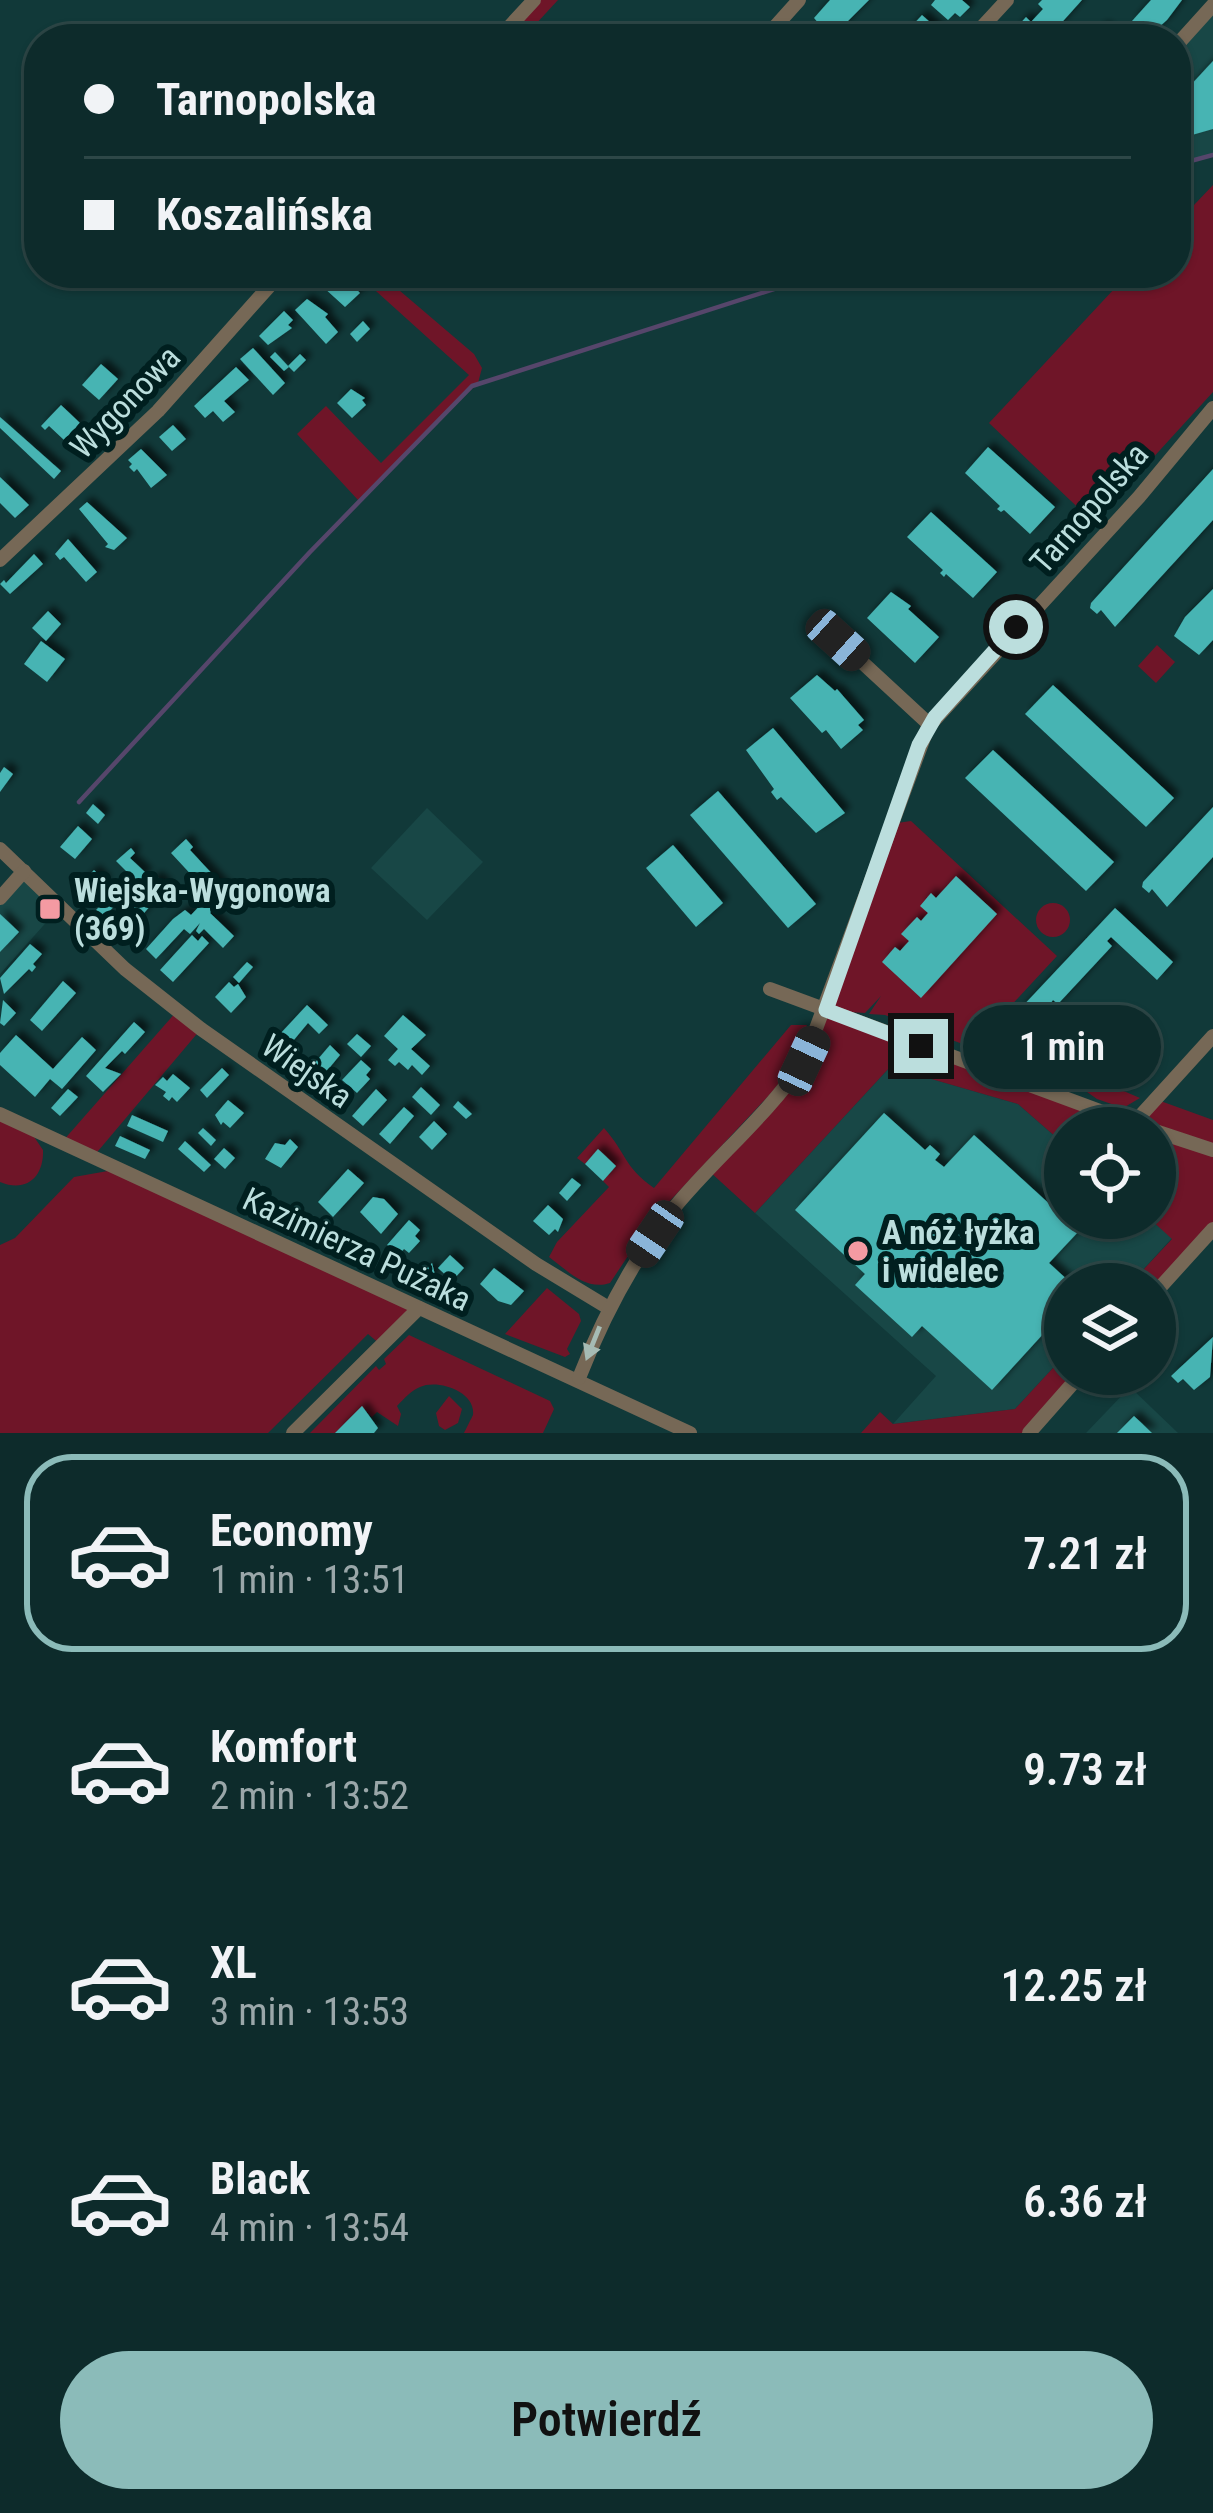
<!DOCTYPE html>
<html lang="pl">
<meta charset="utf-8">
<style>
body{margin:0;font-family:"Roboto Condensed",sans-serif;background:#1b3737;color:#f1f3f6;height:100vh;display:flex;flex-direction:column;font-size:45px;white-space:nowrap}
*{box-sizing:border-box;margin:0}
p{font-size:39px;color:#9aa7a9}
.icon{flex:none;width:66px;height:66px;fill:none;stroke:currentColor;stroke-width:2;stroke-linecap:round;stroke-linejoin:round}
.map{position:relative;height:1433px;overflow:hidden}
.panel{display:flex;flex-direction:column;background:#0d2b2b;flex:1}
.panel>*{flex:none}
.guide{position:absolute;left:24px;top:24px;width:1167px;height:264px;border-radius:48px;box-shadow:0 3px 9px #0004,0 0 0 3px #2d4747;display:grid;align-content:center;height:264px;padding:0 60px;background:#0d2b2b}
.fabs{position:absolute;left:1044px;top:1107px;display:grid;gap:24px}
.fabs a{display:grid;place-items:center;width:132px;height:132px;border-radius:50%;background:#0d2b2b;box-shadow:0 3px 9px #0004,0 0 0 3px #2d4747;font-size:60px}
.end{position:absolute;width:54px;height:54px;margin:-27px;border:15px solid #bbdedd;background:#111;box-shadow:0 0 0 6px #111}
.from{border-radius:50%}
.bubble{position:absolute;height:84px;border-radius:42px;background:#0d2b2b;box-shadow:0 3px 9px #0004,0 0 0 3px #2d4747;font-size:39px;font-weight:600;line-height:84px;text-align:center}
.car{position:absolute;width:36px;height:72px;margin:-36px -18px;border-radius:15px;box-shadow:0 0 9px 3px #0007;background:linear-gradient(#222 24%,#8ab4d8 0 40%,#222 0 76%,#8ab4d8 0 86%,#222 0)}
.guide b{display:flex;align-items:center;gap:42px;height:114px;font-size:45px}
.guide b+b{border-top:3px solid #2d4747}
.guide i{width:30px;height:30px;background:#f1f3f6}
ul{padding:21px 0 0;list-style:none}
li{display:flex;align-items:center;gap:36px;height:198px;margin:0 24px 18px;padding:0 36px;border:6px solid transparent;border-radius:48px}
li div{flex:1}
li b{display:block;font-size:45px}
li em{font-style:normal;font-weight:600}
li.current{border-color:#8bbbb9}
li>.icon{width:108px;height:108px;stroke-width:1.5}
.cta{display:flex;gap:24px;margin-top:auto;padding:24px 60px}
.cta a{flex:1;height:138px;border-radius:72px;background:#8bbbb9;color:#111;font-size:48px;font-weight:600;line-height:138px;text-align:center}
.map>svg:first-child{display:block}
.built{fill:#184746}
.green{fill:#6f1528}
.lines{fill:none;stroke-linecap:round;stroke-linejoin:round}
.stream{stroke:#56466b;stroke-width:4.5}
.building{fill:#47b4b3;filter:url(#shadow)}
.minor{stroke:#766856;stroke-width:14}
.oneway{fill:#a6bbb4}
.route{stroke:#bbdedd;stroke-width:15}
.poi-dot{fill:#f49aa2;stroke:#001f1f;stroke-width:4.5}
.labels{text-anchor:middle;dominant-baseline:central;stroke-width:12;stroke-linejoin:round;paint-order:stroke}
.street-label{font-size:33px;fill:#bbdedd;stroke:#001f1f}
.poi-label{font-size:33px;font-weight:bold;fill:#bbdedd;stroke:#001f1f;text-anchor:start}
</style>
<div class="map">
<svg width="1213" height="1433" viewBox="0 0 1213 1433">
<defs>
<filter id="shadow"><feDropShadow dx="5.5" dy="-5.5" stdDeviation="3" flood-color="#0009"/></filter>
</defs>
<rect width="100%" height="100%" fill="#113939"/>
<g class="built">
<polygon points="1213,5 1213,155 1176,165 1176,46"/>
<polygon points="427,808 483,862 427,920 371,868"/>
<polygon points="24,871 60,907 0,974 0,898"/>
<polygon points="890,1067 1018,1104 1065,1145 1065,1218 1149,1218 1172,1238 1130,1284 1065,1284 1065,1355 1015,1409 893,1424 936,1376 755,1213"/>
<polygon points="1130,1387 1178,1433 1086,1433"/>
</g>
<g class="green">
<polygon points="534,0 558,0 522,39 498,39"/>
<polygon points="1213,185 1213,392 1097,519 1091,520 989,423 1129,273 1176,273 1176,224"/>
<polygon points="356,273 379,273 474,354 482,368 478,383 358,500 297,434 326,406 381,463 469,375"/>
<polygon points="1157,645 1175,662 1156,683 1138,666"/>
<polygon points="911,821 1057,956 980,1039 976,1049 885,1015 869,1014 881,996 865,1013 832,1011 1146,1128 1065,1128 1065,1145 1018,1104 890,1067 755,1213 709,1171 802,1064 890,824"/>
<circle cx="1053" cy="920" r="17"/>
<polygon points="177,1011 201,1029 93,1157 62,1142"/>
<path d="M791,1025H807L790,1068L773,1091L652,1220L610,1283C586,1291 568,1271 549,1257L557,1242L609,1187L603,1181L616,1166L598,1150L585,1164L577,1158L604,1128C627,1154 623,1166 654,1188Z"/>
<polygon points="989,1043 1126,1092 1140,1098 1123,1108 1097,1099 1080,1087 985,1052"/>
<polygon points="1155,1099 1213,1120 1213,1229 1155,1284 1130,1284 1172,1239 1149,1218 1155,1218 1155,1131 1139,1121"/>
<path d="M0,1115L26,1125L43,1150C44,1177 26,1193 0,1182Z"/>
<polygon points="119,1169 419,1308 381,1345 368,1334 268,1433 0,1433 0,1245 15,1238 74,1177"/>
<polygon points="547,1288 579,1314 581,1321 567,1349 570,1354 565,1357 505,1334"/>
<path d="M409,1335L550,1401L554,1409L543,1433H464C465,1431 472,1417 473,1415C476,1391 437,1379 420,1387C410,1391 404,1399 397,1406L401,1414L398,1426L377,1412L372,1417L362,1407L335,1433H310L376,1366L379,1370L386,1364L384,1359Z"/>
<polygon points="1065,1355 1065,1374 1081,1374 1029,1433 861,1433 880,1412 893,1424 1015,1409"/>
<polygon points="449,1396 462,1409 458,1423 445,1430 439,1426 436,1413"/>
</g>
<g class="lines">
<g class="stream">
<polyline points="1176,165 1213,155"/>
<polyline points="79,802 310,552 472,386 824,273"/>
</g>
</g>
<g class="building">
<polygon points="830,0 869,0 831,38 814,18"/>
<polygon points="935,0 962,0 970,7 960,17 955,13 948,20 931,5"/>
<polygon points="1042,0 1082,0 1047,39 1016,39 1022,33 1016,28 1026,17 1031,22 1043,9 1038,4"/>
<polygon points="1151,0 1182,0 1167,20 1149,36 1136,29 1132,21"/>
<polygon points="922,15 944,35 941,39 900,39"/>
<polygon points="1103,26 1117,39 1091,39"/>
<polygon points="1213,61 1213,129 1185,137 1176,101"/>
<polygon points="345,277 360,293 345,307 323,287 332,279 337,285"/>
<polygon points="307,299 328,314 325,317 338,332 326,344 295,310"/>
<polygon points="284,311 293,320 288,325 292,328 268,345 259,336"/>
<polygon points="363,321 370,329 357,342 350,334"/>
<polygon points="253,348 285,383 273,395 240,359"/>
<polygon points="275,352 289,367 284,371 270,357"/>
<polygon points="300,354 306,360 294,372 288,366"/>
<polygon points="101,364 118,379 99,400 82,385"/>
<polygon points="236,367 249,380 224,401 235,412 223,422 213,411 205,418 194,406"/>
<polygon points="351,389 365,398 362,400 366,405 352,418 337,403"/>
<polygon points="61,405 80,423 64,440 49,426 45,430 41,426"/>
<polygon points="0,417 61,471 54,479 0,428"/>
<polygon points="173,425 186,439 172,451 159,437"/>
<polygon points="988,447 1055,507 1030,534 1004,510 1001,512 997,509 1000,506 965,473"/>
<polygon points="141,449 167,475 151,488 137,469 134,472 129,467 132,464 128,460"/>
<polygon points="1213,469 1213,520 1115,627 1101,610 1097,614 1090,608 1091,603"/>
<polygon points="0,477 29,505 15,518 0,503"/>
<polygon points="87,502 127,538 114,550 105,547 108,544 79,509"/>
<polygon points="931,512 997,572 973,598 946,574 944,577 940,573 943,570 907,537"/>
<polygon points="68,539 97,572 86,582 64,557 60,560 55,554"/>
<polygon points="34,554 43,564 10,594 0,584 4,580 6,583"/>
<polygon points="1213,589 1213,640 1199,655 1174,636 1185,617"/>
<polygon points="891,592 911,606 908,609 939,637 915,663 867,618"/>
<polygon points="48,611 61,624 46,641 32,628"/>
<polygon points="41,641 65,659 47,682 24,664"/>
<polygon points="817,675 835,691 837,689 864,720 858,725 863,730 841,749 826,730 822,733 790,698"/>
<polygon points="1053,685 1174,798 1146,827 1025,714"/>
<polygon points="773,728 845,813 816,833 781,797 777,800 771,792 774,789 746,750"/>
<polygon points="993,750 1114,862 1086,891 965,778"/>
<polygon points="4,767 13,774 0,792 0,773"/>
<polygon points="718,791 816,904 788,928 690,815"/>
<polygon points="93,804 105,815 98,824 86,813"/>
<polygon points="1213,807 1213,857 1167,907 1152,889 1149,893 1142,887 1143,882"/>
<polygon points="78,826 92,839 75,859 60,847"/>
<polygon points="186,839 193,847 190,850 228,891 210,913 234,936 223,948 204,929 199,934 196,931 200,923 190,934 184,929 156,959 146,949 173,919 185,910 191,915 210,895 171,853"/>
<polygon points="673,845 723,903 696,927 646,868"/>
<polygon points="131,848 135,853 130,858 147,874 138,883 116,861"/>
<polygon points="94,870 106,882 86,903 74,891"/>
<polygon points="156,876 167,886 123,938 109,924 132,892 138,896"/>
<polygon points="956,876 997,914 921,998 882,962 895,947 900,951 909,941 901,934 917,917 921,921 928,913 920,906 931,893 936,898"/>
<polygon points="112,893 120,900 104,917 96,910"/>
<polygon points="1115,908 1173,962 1157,980 1111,937 1107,941 1112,946 1058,1004 1053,1000 1050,1004 1095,1046 1078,1064 1020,1009"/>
<polygon points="0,914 19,932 0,952"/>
<polygon points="192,935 198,941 202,936 209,943 173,982 160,970"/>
<polygon points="30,944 42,954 33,964 36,967 32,972 29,969 4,994 0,978"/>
<polygon points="247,962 253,967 239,983 233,977"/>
<polygon points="63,981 76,993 42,1031 30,1020"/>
<polygon points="229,982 234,987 238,984 246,997 231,1013 215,997"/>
<polygon points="3,1000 16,1013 4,1026 0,1023"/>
<polygon points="307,1005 328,1025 319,1034 308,1023 278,1059 267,1048"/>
<polygon points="403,1015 426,1035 411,1049 430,1066 422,1075 412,1065 408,1070 399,1062 395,1066 388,1060 398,1049 384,1036"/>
<polygon points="134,1022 145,1032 125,1054 122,1051 105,1068 121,1074 103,1092 86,1076"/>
<polygon points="357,1034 371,1046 361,1057 347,1044"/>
<polygon points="16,1035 53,1069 82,1037 96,1050 62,1089 50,1079 35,1097 0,1065 0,1053"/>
<polygon points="330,1045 340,1055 312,1089 301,1079"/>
<polygon points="361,1060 371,1069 366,1075 370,1079 357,1093 342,1080"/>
<polygon points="222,1068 229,1075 207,1098 200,1090"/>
<polygon points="173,1074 190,1088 177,1102 172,1097 169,1101 163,1096 166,1092 155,1085 163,1077 167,1081"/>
<polygon points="421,1087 440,1105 431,1115 412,1097"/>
<polygon points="68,1089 78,1097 60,1116 51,1108"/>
<polygon points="376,1089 387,1100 363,1126 352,1116"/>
<polygon points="228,1100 244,1113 230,1128 223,1122 221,1125 215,1115"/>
<polygon points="458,1101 472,1114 466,1119 453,1107"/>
<polygon points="404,1107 414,1116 390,1144 379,1134"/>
<polygon points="884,1113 925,1150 930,1145 940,1154 935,1160 944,1167 974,1135 1079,1231 1049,1263 1072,1284 1065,1284 1065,1310 992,1390 922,1326 912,1337 855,1285 865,1274 795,1210"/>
<polygon points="132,1115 168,1131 163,1142 127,1126"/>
<polygon points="434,1121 447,1134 432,1150 419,1137"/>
<polygon points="203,1128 216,1140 211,1146 198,1133"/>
<polygon points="120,1136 150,1150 145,1159 115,1146"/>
<polygon points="290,1139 298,1147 281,1168 265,1159 275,1143 285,1145"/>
<polygon points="185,1141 211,1165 204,1172 178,1149"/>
<polygon points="224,1148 235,1158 225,1169 214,1159"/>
<polygon points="598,1149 616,1166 603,1181 585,1164"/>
<polygon points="348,1169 364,1183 333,1217 318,1202"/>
<polygon points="572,1178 581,1185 567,1201 559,1193"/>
<polygon points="373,1197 384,1199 398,1214 381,1234 360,1212"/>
<polygon points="548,1205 563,1219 558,1232 555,1229 549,1235 533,1221"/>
<polygon points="409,1220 420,1230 415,1236 420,1241 409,1253 404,1249 399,1255 387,1245"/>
<polygon points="450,1255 464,1268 452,1281 438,1268"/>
<polygon points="432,1263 435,1275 426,1285 418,1278"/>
<polygon points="494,1268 524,1291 511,1305 498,1301 480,1284"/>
<polygon points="1213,1337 1210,1377 1194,1390 1183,1379 1178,1383 1171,1376"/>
<polygon points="362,1406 378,1428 374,1433 335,1433"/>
<polygon points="1134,1416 1152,1433 1117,1433"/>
</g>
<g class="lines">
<g class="minor">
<polyline points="498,39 534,0"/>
<polyline points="764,39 799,0"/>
<polyline points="971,39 1007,0"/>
<polyline points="1176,46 1213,5"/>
<polyline points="0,560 158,411 281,273"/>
<polyline points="838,640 930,725"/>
<polyline points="0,849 125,969 201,1029 536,1264 607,1307"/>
<polyline points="0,898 24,871"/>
<polyline points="770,989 1146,1128"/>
<polyline points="0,1114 690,1433"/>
<polyline points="1133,1124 1213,1036"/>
<polyline points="1155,1131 1213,1150"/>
<polyline points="1155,1293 1213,1229"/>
<path d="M579,1378C603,1317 632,1260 674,1208C716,1157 767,1116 804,1061L928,727L1139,497L1213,408"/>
<polyline points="293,1433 419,1308"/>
<polyline points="1029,1433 1081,1374"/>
</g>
</g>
<defs><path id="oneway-solid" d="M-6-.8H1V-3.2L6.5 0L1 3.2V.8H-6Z" transform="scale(3)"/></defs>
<use class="oneway" href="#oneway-solid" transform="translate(593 1343) rotate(112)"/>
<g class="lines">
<polyline class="route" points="921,1046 826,1010 919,745 935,717 1016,627"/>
</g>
<g class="poi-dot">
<rect x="38" y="897" width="24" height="24" rx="6"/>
<circle cx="858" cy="1251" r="12"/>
</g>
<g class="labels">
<g class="street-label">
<text transform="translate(125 402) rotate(-46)">Wygonowa</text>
<text transform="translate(1089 508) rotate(-49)">Tarnopolska</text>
<text transform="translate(307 1071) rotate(35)">Wiejska</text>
<text transform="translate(357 1249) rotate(25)">Kazimierza Pużaka</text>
</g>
<g class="poi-label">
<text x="74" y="890">Wiejska-Wygonowa<tspan x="74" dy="38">(369)</tspan></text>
<text x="882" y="1232">A nóż łyżka<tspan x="882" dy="38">i widelec</tspan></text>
</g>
</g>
</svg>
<div class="fabs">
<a><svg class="icon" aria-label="locate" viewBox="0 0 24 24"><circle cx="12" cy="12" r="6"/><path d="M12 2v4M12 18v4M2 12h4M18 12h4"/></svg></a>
<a><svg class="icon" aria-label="layers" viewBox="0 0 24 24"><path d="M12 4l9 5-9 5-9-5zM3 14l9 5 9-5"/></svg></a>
</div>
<i class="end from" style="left:1016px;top:627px"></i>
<i class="end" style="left:921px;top:1046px"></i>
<div class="bubble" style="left:963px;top:1005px;width:198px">1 min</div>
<i class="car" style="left:838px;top:640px;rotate:132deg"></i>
<i class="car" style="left:804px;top:1061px;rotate:25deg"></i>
<i class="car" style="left:655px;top:1234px;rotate:214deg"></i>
<div class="guide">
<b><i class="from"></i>Tarnopolska</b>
<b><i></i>Koszalińska</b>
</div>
</div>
<section class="panel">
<ul>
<li class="current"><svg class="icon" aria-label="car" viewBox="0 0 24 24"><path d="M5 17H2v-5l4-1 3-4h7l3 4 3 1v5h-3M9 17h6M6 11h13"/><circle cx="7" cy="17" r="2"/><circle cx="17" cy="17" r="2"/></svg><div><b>Economy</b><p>1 min · 13:51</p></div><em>7.21 zł</em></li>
<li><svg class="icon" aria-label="car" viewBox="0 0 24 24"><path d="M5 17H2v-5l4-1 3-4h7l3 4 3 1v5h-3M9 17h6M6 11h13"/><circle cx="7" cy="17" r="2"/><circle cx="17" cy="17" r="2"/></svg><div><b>Komfort</b><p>2 min · 13:52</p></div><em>9.73 zł</em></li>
<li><svg class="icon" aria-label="car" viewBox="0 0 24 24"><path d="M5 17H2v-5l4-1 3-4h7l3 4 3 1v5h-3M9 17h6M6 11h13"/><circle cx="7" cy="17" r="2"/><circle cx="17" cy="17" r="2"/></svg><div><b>XL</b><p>3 min · 13:53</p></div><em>12.25 zł</em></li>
<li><svg class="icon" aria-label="car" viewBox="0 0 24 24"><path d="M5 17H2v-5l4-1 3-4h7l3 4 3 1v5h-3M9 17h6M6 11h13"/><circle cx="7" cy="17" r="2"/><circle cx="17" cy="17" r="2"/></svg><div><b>Black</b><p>4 min · 13:54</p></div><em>6.36 zł</em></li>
</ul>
<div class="cta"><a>Potwierdź</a></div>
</section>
